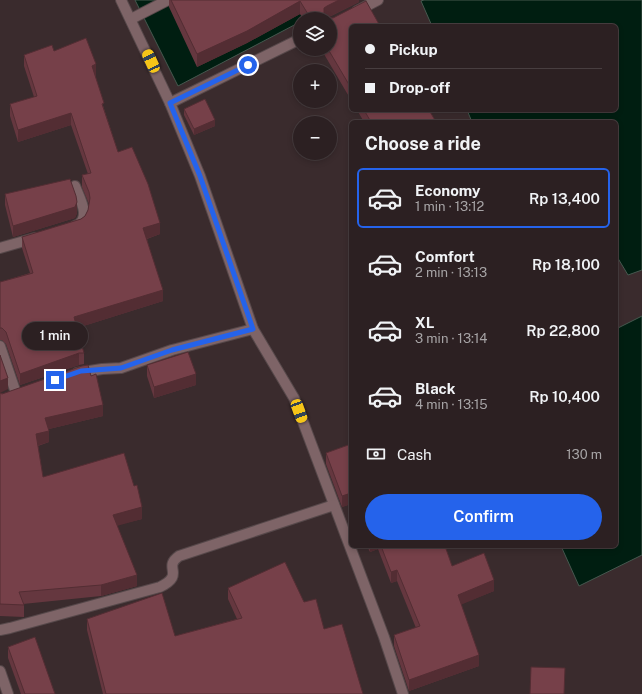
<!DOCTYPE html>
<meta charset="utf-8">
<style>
body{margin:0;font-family:"Public Sans",sans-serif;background:#382d2f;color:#f1f3f6;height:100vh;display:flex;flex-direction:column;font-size:15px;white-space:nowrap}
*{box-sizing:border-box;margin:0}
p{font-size:13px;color:#a6a3a5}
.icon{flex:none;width:22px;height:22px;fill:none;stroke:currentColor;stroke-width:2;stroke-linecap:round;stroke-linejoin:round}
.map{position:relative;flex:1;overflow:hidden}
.details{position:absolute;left:349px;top:120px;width:269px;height:428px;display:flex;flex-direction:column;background:#2c2022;border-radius:6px;box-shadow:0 2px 6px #0003,0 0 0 1px #483e40}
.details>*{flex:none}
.hud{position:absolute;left:349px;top:24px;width:269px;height:88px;border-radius:6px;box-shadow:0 2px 6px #0003,0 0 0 1px #483e40;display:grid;align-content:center;height:88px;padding:0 16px;background:#2c2022}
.buttons{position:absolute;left:293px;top:12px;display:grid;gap:8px}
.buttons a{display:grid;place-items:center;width:44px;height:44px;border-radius:50%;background:#2c2022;box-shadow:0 2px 6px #0003,0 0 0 1px #483e40;font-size:20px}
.end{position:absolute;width:18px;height:18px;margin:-9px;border:5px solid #2563eb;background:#fff;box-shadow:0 0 0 2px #fff}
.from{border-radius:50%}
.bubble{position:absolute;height:28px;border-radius:14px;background:#2c2022;box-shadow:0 2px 6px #0003,0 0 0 1px #483e40;font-size:13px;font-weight:600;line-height:28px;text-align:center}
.car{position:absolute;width:12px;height:24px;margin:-12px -6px;border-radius:5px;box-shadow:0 0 3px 1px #0007;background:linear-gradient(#f5c518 24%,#345 0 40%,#f5c518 0 76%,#345 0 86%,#f5c518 0)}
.hud b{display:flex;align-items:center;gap:14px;height:38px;font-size:15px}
.hud b+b{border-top:1px solid #483e40}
.hud i{width:10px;height:10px;background:#f1f3f6}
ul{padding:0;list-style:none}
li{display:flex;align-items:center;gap:12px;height:60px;margin:0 8px 6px;padding:0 8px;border:2px solid transparent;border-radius:6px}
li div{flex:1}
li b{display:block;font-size:15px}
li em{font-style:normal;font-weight:600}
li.selected{border-color:#2563eb}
li>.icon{width:36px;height:36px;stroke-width:1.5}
h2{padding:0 16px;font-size:18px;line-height:48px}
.pay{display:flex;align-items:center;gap:10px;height:44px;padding:0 16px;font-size:15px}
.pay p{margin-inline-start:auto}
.primary-button{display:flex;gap:8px;margin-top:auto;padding:8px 16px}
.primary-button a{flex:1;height:46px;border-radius:24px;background:#2563eb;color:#fff;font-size:16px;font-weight:600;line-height:46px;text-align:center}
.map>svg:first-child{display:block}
.water{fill:#001e11;stroke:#46584f}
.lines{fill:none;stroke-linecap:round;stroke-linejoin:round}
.minor-casing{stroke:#56484a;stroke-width:12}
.minor{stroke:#7e6467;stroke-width:10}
.wall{fill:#65373f}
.shaded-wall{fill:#532d33}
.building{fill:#764049;stroke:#532d33}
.route{stroke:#2563eb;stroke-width:5}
</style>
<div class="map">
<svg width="642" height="694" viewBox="0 0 642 694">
<rect width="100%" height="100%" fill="#3a2b2d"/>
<g class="water">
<polygon points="135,0 341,0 305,19 300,19 300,22 178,86"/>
<polygon points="424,0 642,0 642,270 628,275 616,255 616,122 472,122 467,110 616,110 616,26 432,26 421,1"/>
<polygon points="642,316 642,555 579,586 561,546 616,546 616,329"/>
</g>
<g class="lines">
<g class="minor-casing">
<g id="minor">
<polyline points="121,0 170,103 200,176 253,329 294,398 384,637 403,694"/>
<polyline points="357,11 378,0"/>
<polyline points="131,19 168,0"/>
<polyline points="170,103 300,39"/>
<path d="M75,226C93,220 79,197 75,186"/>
<polyline points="0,248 35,238"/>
<polyline points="0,346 16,393"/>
<polyline points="77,373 102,369 121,368 172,350 253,329"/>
<path d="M0,630L10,628L160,587C186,574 162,568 179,556L334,505"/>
<polyline points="0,671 8,694"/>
</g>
</g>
<use href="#minor" class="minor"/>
</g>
<g class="wall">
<polygon points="169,0 359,0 359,2 329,17 351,26 351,100 321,49 330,49 330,19 303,19 300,14 247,43 197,67 169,7"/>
<polygon points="54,51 96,75 95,76 104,109 118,152 160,234 147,239 163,301 77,328 84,353 84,364 79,365 20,385 6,344 2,340 0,340 0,282 30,273 22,248 22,237 81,219 85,216 88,210 89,204 82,187 82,175 88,174 71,125 18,142 10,116 10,104 34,97 24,66 24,55"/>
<polygon points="184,109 215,126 194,135 184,115"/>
<polygon points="357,110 429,110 436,122 364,122"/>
<polygon points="5,194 77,213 75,218 13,237 5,205"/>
<polygon points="147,365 196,385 154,398 147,376"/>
<polygon points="0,393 103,416 49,429 49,442 38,446 43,477 142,519 117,525 137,586 101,596 23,604 24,605 24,617 0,616"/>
<polygon points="351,444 351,511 348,505 342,507 326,464 326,453"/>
<polygon points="367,546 445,546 452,566 494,591 461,604 479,666 409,691 394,646 394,635 416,628 397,581 391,583 378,549 370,552"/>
<polygon points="228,588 304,602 324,629 363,694 103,694 87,630 87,619 175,636 237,619 228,599"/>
<polygon points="8,647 55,694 21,694 8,658"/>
</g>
<g class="shaded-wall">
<polygon points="339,0 359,0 359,2 327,18 324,19 324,8 327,6"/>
<polygon points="300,1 300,14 247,43 197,67 197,54"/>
<polygon points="96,64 96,75 92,77 92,66"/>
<polygon points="71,113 71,125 18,142 18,130"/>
<polygon points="215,120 215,126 194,135 194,129"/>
<polygon points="77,202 77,213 75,218 13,237 13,226"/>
<polygon points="160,223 160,234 143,240 143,228"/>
<polygon points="163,290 163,301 74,329 74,317"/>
<polygon points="79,353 79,365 20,385 20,374"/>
<polygon points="196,374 196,385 154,398 154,387"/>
<polygon points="8,378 8,389 0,393 0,381"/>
<polygon points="103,405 103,416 45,430 45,418"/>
<polygon points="49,431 49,442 36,446 36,434"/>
<polygon points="348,494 348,505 342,507 342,496"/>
<polygon points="142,507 142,519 113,527 113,515"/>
<polygon points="370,546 378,546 378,549 370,552"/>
<polygon points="397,570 397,581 391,583 391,572"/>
<polygon points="137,575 137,586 101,596 101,585"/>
<polygon points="494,580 494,591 458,606 458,595"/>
<polygon points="479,655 479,666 409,691 409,680"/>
</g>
<g class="building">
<polygon points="171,0 339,0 327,6 324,8 324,14 327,17 333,18 366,1 380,26 351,26 351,88 328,49 330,49 330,19 311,19 300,1 247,31 197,54"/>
<polygon points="86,38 96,64 92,66 104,103 102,104 118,152 132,147 148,184 160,223 143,228 163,290 74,317 84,353 79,353 20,374 6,332 2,328 0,328 0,282 33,273 22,237 81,219 85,216 88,210 90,198 89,192 82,175 91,173 71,113 18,130 10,104 37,96 24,55 52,45 54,51"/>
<polygon points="205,99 215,120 194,129 184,109"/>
<polygon points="364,110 429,110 436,122 371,122"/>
<polygon points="70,179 76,196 77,202 75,207 13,226 5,194"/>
<polygon points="188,352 196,374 154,387 147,365"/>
<polygon points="0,355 8,378 0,381"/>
<polygon points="88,365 91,376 96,374 103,405 45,418 49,431 36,434 43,477 124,453 134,486 137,485 142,507 113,515 137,575 101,585 19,592 24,605 0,604 0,393 2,394 82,366"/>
<polygon points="351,444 351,500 348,494 342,496 326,453"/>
<polygon points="381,546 445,546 452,566 484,553 494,580 458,595 479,655 409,680 394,635 420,626 397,570 391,572"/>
<polygon points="285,562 304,602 316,599 324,629 342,624 363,694 106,694 87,619 162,593 175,636 242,618 228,588"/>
<polygon points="35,637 55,694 25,694 8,647"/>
<polygon points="531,667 565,668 564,694 530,694"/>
</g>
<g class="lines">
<polyline class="route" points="55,380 81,371 121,368 172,350 253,329 200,176 170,103 248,65"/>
</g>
</svg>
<div class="buttons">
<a><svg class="icon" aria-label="layers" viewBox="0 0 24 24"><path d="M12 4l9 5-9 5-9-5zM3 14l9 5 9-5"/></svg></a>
<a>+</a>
<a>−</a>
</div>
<i class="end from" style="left:248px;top:65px"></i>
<i class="end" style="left:55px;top:380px"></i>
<div class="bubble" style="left:22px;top:322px;width:66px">1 min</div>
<i class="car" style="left:151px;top:61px;rotate:335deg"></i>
<i class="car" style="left:299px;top:411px;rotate:160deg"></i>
<div class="hud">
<b><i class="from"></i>Pickup</b>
<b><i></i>Drop-off</b>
</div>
<section class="details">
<h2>Choose a ride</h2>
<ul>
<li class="selected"><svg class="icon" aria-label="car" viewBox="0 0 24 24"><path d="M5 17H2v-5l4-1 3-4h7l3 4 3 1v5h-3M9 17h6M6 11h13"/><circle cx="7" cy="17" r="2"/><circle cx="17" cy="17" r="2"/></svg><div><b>Economy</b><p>1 min · 13:12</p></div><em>Rp 13,400</em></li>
<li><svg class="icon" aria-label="car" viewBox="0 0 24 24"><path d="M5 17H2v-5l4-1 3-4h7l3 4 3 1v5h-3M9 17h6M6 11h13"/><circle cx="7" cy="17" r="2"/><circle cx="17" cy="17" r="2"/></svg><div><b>Comfort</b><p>2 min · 13:13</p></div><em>Rp 18,100</em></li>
<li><svg class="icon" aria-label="car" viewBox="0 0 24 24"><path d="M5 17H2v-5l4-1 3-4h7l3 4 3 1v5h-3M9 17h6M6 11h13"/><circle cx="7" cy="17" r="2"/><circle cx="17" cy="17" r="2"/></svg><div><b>XL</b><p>3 min · 13:14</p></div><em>Rp 22,800</em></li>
<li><svg class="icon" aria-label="car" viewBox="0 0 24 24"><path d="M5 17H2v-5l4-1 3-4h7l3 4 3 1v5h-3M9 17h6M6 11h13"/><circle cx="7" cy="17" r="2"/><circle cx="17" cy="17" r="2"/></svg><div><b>Black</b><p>4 min · 13:15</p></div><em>Rp 10,400</em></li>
</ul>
<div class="pay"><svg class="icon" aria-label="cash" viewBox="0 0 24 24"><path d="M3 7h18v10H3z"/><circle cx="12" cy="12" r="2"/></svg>Cash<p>130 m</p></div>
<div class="primary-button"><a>Confirm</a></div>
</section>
</div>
